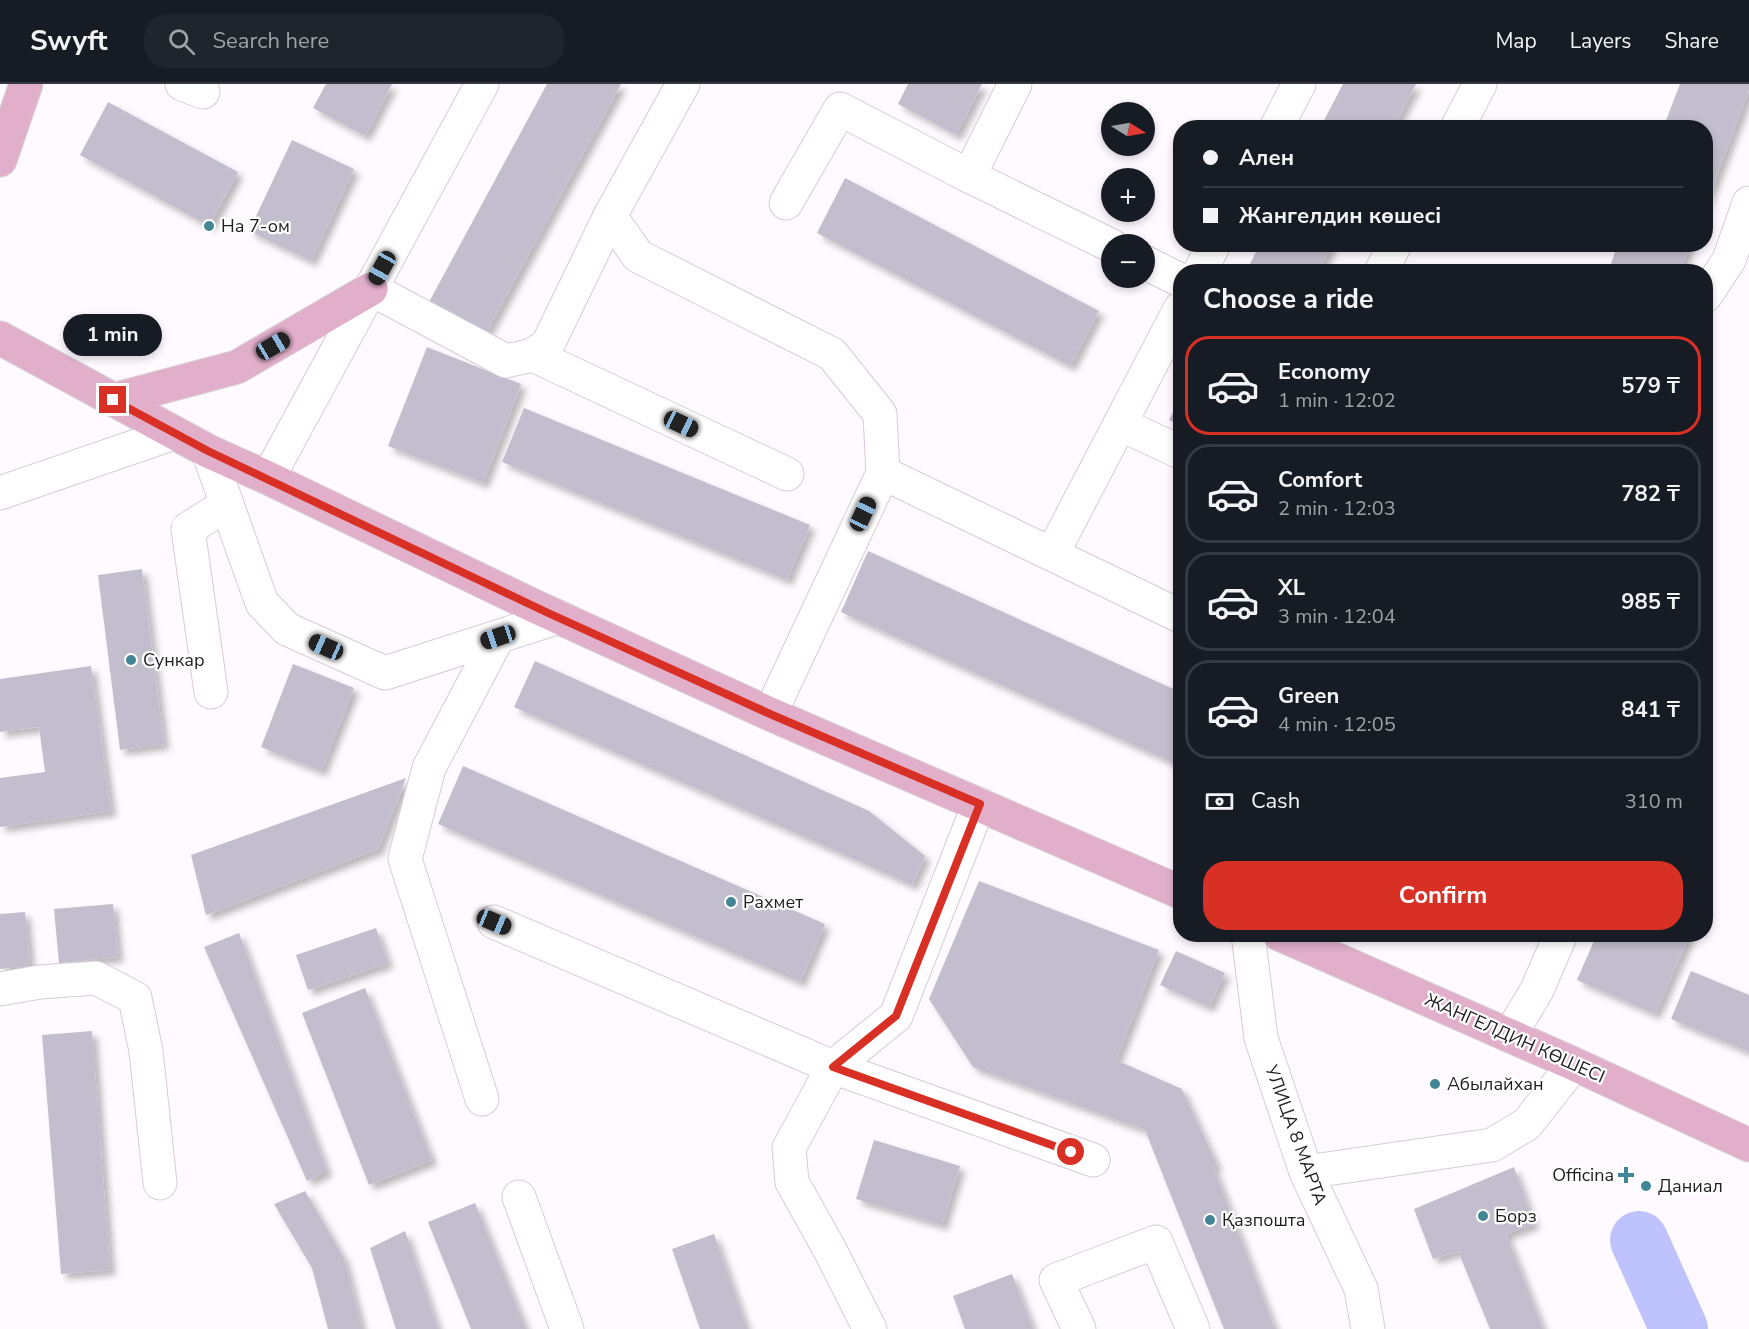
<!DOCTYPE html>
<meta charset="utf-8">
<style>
body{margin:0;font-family:"Nunito Sans",sans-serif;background:#20242c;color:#f1f3f6;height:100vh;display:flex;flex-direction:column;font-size:22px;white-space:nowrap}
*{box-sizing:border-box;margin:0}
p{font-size:20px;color:#9ea1a6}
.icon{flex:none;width:33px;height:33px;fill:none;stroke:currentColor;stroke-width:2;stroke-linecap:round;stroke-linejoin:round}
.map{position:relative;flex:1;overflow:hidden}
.sheet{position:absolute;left:1173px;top:180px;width:540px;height:678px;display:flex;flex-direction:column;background:#171b24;border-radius:24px;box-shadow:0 3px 9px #0003}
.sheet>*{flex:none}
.banner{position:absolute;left:1173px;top:36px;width:540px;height:132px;border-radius:24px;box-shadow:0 3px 9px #0003;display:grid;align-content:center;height:132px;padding:0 30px;background:#171b24}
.needle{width:39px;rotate:101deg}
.fabs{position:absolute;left:1101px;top:18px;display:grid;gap:12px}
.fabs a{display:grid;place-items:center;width:54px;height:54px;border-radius:50%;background:#171b24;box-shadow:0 3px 9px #0003;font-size:30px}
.end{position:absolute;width:27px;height:27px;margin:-14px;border:8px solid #d93025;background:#fff;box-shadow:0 0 0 3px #fff}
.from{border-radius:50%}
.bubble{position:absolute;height:42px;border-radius:21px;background:#171b24;box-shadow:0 3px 9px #0003;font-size:20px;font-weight:700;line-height:42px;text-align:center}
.car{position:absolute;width:18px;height:36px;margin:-18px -9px;border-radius:8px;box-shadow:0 0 4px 2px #0007;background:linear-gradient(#222 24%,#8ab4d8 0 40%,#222 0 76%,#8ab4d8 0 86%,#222 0)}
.banner b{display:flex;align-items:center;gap:21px;height:57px;font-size:22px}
.banner b+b{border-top:2px solid #363941}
.banner i{width:15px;height:15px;background:#f1f3f6}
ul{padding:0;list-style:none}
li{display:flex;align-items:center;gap:18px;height:99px;margin:0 12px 9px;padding:0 18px;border:3px solid #363941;border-radius:24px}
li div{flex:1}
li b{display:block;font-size:22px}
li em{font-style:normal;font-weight:700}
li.active{border-color:#d93025}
li>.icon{width:54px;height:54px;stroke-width:1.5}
h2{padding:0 30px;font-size:27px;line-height:72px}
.pay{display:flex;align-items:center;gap:15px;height:66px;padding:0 30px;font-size:22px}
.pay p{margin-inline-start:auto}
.button{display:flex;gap:12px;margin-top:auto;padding:12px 30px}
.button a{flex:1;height:69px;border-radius:24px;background:#d93025;color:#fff;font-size:24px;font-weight:700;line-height:69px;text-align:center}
header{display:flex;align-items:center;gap:36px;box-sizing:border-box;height:84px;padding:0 30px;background:#171b24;border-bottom:2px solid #363941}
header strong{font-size:28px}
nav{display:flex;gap:33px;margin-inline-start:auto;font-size:21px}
.search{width:420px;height:54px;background:#20242c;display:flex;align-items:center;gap:15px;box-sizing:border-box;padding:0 21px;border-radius:24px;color:#9ea1a6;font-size:22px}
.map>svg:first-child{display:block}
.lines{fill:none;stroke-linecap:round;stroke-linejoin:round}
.river{stroke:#bec3fd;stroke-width:58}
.building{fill:#c3becd;filter:url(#shadow)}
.minor-casing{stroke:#d7cbd8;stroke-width:35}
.major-casing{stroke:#d7d6d7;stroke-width:35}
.minor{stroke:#fff;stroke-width:33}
.major{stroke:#e2afcb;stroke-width:33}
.route{stroke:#d93025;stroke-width:8}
.poi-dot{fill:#428595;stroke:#fff;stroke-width:2}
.labels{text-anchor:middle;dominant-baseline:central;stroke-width:4.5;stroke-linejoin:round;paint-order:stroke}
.poi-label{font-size:18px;fill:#211d21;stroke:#fff;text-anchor:start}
.street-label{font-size:18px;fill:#211d21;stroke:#fff}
</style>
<header>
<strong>Swyft</strong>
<div class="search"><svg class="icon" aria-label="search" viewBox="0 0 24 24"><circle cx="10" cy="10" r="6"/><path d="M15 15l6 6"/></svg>Search here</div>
<nav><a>Map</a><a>Layers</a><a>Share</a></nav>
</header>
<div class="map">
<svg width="1749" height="1245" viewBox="0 0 1749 1245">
<defs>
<filter id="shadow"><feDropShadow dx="5.5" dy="5.5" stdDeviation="3" flood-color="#0004"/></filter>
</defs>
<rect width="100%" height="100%" fill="#fffaff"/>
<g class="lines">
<polyline class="river" points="1639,1156 1679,1245"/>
</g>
<g class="building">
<polygon points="326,0 392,0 365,52 313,24"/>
<polygon points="547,0 621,0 486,249 429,218"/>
<polygon points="908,0 982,0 956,51 898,20"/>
<polygon points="1343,0 1416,0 1393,44 1320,44"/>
<polygon points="1680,0 1749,0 1749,6 1706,119 1706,44 1663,44"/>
<polygon points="108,18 238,88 209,142 80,71"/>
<polygon points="292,56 354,85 311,177 249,147"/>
<polygon points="845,94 1099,227 1070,282 817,149"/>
<polygon points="1260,160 1332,160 1318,188 1246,188"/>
<polygon points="1618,160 1690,160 1679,188 1608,188"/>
<polygon points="427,263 521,300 483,399 388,362"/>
<polygon points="1180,314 1180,342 1169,336"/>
<polygon points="524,324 810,441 787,496 502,378"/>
<polygon points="868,467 1180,608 1180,682 841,528"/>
<polygon points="142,485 164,660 120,666 98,491"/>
<polygon points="535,577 869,727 925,772 912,801 514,623"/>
<polygon points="293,580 354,604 321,687 261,663"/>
<polygon points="91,582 111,727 0,743 0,694 45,688 39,643 0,648 0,595"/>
<polygon points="463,682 825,840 800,898 438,740"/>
<polygon points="406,694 378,765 206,831 191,771"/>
<polygon points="979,797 1159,866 1116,976 1182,1005 1217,1081 1213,1082 1275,1245 1224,1245 1145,1046 973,983 929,915"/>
<polygon points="113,820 118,873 59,879 54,825"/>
<polygon points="25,828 30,882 0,885 0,830"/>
<polygon points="376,844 388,879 308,906 296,871"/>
<polygon points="239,849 327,1087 307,1097 204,863"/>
<polygon points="1597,850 1690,850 1655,930 1577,896"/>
<polygon points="1176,867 1225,889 1209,923 1160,901"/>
<polygon points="1691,887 1749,911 1749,968 1671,935"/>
<polygon points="365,904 432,1076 369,1101 302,929"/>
<polygon points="92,947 110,1186 61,1190 42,951"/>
<polygon points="874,1056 960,1082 942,1141 856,1115"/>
<polygon points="1514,1083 1534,1140 1506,1150 1543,1245 1490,1245 1458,1167 1433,1175 1414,1125"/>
<polygon points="305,1107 344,1174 362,1245 328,1245 312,1184 274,1120"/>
<polygon points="475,1119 526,1245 471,1245 428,1138"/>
<polygon points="405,1147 438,1245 396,1245 370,1164"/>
<polygon points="714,1150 747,1245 700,1245 672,1165"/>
<polygon points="1012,1190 1033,1245 965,1245 953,1212"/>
</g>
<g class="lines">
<g class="minor-casing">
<g id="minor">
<polyline points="182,0 203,8"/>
<polyline points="683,0 610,132 638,172 832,270 880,330 883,389 1180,532"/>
<polyline points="1276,44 1299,0"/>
<polyline points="1457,44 1480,0"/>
<polyline points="969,92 1015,0"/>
<polyline points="786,119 840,25 969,92 1112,162"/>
<polyline points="1144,178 1180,196"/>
<polyline points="1200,188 1214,160"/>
<polyline points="1381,188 1395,160"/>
<polyline points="371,205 506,277 533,271 548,260 610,132"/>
<polyline points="1706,211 1729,176 1749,119"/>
<polyline points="533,271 787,390"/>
<polyline points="1120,340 1180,368"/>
<polyline points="208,367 262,519 287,545 385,589 559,533"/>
<polyline points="268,394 482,0"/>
<polyline points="0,409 174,349"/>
<polyline points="1052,470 1180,225"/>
<polyline points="211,608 188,445 227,420"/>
<polyline points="770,630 883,389"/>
<polyline points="494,838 833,983 1093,1076"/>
<polyline points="1248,850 1261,954 1306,1088 1361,1205 1368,1245"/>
<polyline points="0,905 40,898 96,894 135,914 146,967 160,1099"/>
<polyline points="1510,951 1537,906 1561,850"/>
<polyline points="482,1015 405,775 429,684 498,553"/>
<polyline points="1306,1088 1492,1061 1527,1040 1574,980"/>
<polyline points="519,1113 567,1245"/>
<polyline points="870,1245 830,1166 792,1098 789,1064 833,983 896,932 979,720"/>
<polyline points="1079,1245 1056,1196 1156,1158 1193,1245"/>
</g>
</g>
<g class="major-casing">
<g id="major">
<polyline points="0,76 26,0"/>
<polyline points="0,254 208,367 268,394 534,522 770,630 1180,808"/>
<polyline points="113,316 237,283 371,205"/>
<polyline points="1279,850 1574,980 1749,1061"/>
</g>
</g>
<use href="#minor" class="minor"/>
<use href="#major" class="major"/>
</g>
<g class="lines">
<polyline class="route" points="113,316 208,367 546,528 770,630 980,720 896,932 833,983 1071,1068"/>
</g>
<g class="poi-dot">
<circle cx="209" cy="142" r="6"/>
<circle cx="131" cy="576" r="6"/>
<circle cx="731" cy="818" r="6"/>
<circle cx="1435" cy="1000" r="6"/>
<path d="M1623 1082h6v6h6v6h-6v6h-6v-6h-6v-6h6z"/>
<circle cx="1646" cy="1102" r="6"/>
<circle cx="1483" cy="1132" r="6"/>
<circle cx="1210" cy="1136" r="6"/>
</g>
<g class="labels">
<g class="poi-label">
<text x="221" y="142">На 7-ом</text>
<text x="143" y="576">Сункар</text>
<text x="743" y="818">Рахмет</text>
<text x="1447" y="1000">Абылайхан</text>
<text x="1614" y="1091" text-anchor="end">Officina</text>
<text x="1658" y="1102">Даниал</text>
<text x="1495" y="1132">Борз</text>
<text x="1222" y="1136">Қазпошта</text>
</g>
<g class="street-label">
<text transform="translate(1515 954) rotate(24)">ЖАНГЕЛДИН КӨШЕСІ</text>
<text transform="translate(1296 1051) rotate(70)">УЛИЦА 8 МАРТА</text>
</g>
</g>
</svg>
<div class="fabs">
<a><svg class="needle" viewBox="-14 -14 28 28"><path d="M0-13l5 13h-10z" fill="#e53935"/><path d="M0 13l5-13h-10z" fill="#9ea1a6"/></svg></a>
<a>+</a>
<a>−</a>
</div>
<i class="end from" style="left:1071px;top:1068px"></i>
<i class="end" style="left:113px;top:316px"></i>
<div class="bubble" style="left:63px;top:230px;width:99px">1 min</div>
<i class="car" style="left:382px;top:184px;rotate:209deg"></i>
<i class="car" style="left:273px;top:262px;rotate:60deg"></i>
<i class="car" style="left:681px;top:340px;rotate:115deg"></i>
<i class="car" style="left:863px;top:430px;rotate:25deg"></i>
<i class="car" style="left:498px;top:553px;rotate:252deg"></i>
<i class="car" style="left:326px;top:563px;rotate:294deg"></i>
<i class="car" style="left:494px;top:838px;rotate:113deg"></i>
<div class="banner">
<b><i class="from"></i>Ален</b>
<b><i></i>Жангелдин көшесі</b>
</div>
<section class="sheet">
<h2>Choose a ride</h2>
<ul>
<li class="active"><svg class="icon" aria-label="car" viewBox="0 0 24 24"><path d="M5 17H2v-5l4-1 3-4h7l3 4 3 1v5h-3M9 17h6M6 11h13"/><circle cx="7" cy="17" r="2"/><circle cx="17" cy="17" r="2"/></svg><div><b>Economy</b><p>1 min · 12:02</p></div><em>579 ₸</em></li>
<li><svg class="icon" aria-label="car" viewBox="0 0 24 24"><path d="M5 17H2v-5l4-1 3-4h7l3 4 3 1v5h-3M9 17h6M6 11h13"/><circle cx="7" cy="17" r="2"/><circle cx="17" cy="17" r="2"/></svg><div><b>Comfort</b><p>2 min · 12:03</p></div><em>782 ₸</em></li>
<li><svg class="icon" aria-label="car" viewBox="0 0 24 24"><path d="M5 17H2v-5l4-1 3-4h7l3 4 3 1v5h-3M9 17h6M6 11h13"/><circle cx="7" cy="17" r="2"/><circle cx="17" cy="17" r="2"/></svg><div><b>XL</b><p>3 min · 12:04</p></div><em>985 ₸</em></li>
<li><svg class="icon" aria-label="car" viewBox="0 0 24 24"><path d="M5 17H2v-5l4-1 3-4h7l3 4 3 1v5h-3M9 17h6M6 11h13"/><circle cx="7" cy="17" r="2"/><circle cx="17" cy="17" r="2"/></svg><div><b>Green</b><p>4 min · 12:05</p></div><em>841 ₸</em></li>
</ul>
<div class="pay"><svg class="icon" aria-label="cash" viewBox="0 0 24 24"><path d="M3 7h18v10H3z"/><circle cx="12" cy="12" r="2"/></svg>Cash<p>310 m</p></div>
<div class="button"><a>Confirm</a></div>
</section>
</div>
